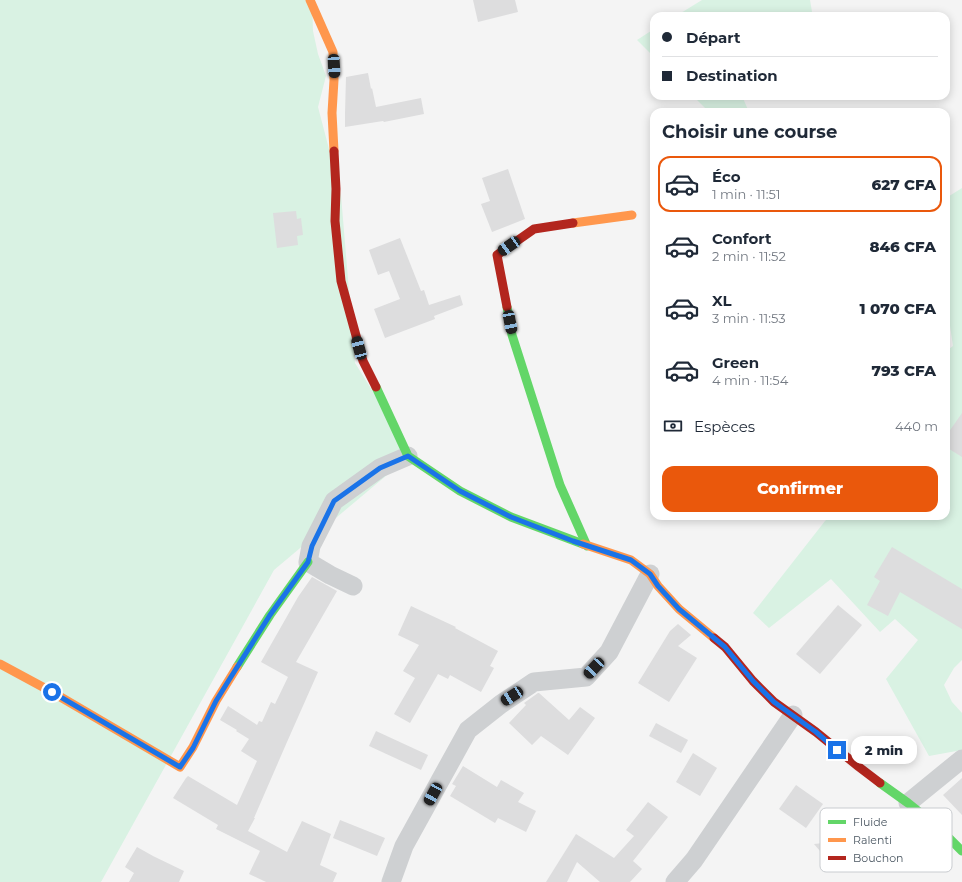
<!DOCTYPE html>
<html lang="fr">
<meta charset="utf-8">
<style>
body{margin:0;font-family:Montserrat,sans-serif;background:#f2f2f3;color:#1f2937;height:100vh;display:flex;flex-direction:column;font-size:15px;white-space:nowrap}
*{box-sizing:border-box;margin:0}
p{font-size:13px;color:#747a83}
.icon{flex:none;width:22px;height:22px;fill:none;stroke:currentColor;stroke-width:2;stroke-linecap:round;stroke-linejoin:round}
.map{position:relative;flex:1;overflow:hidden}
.details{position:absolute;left:650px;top:108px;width:300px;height:412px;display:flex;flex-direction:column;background:#fff;border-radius:12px;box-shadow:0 2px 10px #0003}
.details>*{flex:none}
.banner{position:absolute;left:650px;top:12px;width:300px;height:88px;border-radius:12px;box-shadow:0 2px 10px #0003;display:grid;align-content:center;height:88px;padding:0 12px;background:#fff}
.end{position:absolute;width:18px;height:18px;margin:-9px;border:5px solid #1a73e8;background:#fff;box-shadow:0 0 0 2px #fff}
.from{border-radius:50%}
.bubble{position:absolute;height:28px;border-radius:12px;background:#fff;box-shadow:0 2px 10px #0003;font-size:13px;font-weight:800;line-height:28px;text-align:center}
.car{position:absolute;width:12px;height:24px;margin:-12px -6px;border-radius:5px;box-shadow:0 0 3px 1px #0007;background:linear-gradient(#222 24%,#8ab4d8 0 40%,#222 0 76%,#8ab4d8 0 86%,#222 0)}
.banner b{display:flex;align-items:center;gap:14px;height:38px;font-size:15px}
.banner b+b{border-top:1px solid #e0e1e3}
.banner i{width:10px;height:10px;background:#1f2937}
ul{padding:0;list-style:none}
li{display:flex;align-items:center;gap:12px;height:56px;margin:0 8px 6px;padding:0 4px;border:2px solid transparent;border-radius:12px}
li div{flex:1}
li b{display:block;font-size:15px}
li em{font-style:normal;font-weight:800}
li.current{border-color:#ea580c}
li>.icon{width:36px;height:36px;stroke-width:1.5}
h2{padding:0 12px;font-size:18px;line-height:48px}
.pay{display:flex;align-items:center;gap:10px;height:44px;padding:0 12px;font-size:15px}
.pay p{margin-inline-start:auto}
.primary-button{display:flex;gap:8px;margin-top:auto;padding:8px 12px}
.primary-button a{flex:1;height:46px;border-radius:12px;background:#ea580c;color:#fff;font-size:16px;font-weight:800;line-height:46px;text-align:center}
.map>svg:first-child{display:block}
.green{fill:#d9f2e3}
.building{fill:#ddddde}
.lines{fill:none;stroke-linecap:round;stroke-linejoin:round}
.street{stroke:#ced0d2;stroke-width:19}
.fast{stroke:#63d668;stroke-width:9}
.slow{stroke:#ff974d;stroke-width:9}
.jam{stroke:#b3261e;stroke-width:9}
.route{stroke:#1a73e8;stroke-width:5}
.key{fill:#fff;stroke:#c9ccd0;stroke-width:1}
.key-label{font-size:11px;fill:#4a5661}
</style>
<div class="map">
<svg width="962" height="882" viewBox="0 0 962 882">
<rect width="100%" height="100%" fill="#f4f4f4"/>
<g class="green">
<polygon points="0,0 312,0 313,31 318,54 326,76 318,107 341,195 355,363 412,454 274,570 101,882 0,882"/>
<polygon points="702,0 810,0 812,12 825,16 676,16"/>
<polygon points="654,29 654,57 637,40"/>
<polygon points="693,96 742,96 749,112 709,112"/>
<polygon points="962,188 962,660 954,668 944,685 952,702 962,713 962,750 929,756 886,679 918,640 895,619 880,632 831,579 769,628 753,613 825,521 830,516 946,516 946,351 953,346 950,326 946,321 946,198"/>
</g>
<g class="building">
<polygon points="473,0 515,0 518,12 478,22"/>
<polygon points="368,73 371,89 372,88 376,107 421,98 424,114 384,122 383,121 345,127 345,113 346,77"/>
<polygon points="508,169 525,219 492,232 481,204 490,201 482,178"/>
<polygon points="296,211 297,219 301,218 303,235 297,236 298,245 277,248 273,213"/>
<polygon points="400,238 421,291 424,290 429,305 460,295 463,305 434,316 435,319 385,338 374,309 400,299 389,271 378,275 369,250"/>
<polygon points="962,413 962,457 946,447 946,436"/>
<polygon points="892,547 962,589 962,629 900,592 888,616 867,605 880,581 874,577"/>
<polygon points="312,577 337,591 296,662 318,672 287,742 254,818 255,818 248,831 287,852 302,821 331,834 320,865 337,873 333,882 266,882 249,874 260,851 216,829 218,825 173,798 186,778 188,776 237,805 257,761 241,751 249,739 236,731 237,730 220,720 228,706 257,725 259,721 262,722 271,702 275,704 288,677 261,662 298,597"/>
<polygon points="838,605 862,625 820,674 796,654"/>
<polygon points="411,606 456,627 455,628 498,651 490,666 494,668 481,692 450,675 448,679 438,674 410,723 394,714 415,678 403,671 419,645 398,635"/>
<polygon points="678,624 691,635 678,646 697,658 669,702 638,683 670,631"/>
<polygon points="538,693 539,693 569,720 580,707 595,718 568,755 541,736 532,745 509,723 526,705 524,703"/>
<polygon points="656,723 688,740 681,753 649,736"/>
<polygon points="376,731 428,755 421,770 369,746"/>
<polygon points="693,753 717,768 700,796 676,782"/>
<polygon points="463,766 497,787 501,780 524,793 518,802 536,811 526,832 498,818 495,823 450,796 456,786 452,784"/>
<polygon points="962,778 962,815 943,795"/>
<polygon points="796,785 823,804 806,828 779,809"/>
<polygon points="648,802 668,817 633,861 642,869 630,882 600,882 577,862 567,882 546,882 576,834 614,858 634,836 626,830"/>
<polygon points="340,820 385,838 377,856 333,838"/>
<polygon points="841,835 867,864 864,868 851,859 837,871 814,844 833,842"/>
<polygon points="137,847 153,856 184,871 179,882 129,882 134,873 125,867"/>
</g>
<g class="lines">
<g class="street">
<polyline points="353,586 330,575 308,562 311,546 334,501 380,468 408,456"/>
<polyline points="908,803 962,759"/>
<polyline points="391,882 404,846 468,730 501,704 534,682 586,677 609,652 650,574"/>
<polyline points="675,882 694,860 793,715"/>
</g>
<g class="fast">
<polyline points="507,307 512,335 560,485 587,546"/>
<polyline points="376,387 408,456 460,491 511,517 583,544"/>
<polyline points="237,667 270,615 308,562"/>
<polyline points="880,783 908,803 938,827 962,851"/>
</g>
<g class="slow">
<polyline points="310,0 333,52 334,80 332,113 334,151"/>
<polyline points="573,223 632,215"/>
<polyline points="583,544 631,560 650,574 658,586 679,609 714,638"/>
<polyline points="0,664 52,692 180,767 193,747 216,701 237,667"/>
</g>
<g class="jam">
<polyline points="334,151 336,189 335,221 341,281 363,361 376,387"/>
<polyline points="507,307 497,255 534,229 573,223"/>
<polyline points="714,638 725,647 753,681 774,702 816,732 859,767 880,783"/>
</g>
</g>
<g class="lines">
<polyline class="route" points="52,692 180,767 193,748 216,701 229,680 270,615 308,562 312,546 334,501 380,468 408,456 460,491 511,517 573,541 631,560 650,574 658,586 679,609 725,647 753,681 774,702 816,732 837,750"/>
</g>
<rect x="820" y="808" width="132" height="64" rx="6" class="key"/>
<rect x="828" y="820" width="18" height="4" fill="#63d668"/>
<rect x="828" y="838" width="18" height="4" fill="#ff974d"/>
<rect x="828" y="856" width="18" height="4" fill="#b3261e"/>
<g class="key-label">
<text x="853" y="826">Fluide</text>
<text x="853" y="844">Ralenti</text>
<text x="853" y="862">Bouchon</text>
</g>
</svg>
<i class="end from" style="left:52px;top:692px"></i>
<i class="end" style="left:837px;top:750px"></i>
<div class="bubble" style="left:851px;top:736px;width:66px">2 min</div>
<i class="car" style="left:334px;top:66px;rotate:177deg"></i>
<i class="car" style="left:509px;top:246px;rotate:235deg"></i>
<i class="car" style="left:510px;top:322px;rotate:169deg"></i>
<i class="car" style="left:359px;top:348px;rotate:345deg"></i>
<i class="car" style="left:594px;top:668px;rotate:223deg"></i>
<i class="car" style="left:512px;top:696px;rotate:237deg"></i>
<i class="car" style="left:433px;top:794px;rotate:209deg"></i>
<div class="banner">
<b><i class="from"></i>Départ</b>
<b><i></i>Destination</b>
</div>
<section class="details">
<h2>Choisir une course</h2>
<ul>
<li class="current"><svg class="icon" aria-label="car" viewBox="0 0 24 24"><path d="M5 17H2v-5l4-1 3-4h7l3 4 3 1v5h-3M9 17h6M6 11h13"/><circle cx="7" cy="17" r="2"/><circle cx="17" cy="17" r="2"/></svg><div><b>Éco</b><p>1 min · 11:51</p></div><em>627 CFA</em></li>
<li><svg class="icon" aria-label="car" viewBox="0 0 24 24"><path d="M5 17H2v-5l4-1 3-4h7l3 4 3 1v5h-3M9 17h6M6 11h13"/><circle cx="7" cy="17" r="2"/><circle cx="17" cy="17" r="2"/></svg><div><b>Confort</b><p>2 min · 11:52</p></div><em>846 CFA</em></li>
<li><svg class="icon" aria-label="car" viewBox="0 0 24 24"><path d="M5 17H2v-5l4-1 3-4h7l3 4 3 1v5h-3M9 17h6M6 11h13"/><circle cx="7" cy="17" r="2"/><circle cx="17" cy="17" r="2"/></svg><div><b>XL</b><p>3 min · 11:53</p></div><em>1 070 CFA</em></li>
<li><svg class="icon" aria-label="car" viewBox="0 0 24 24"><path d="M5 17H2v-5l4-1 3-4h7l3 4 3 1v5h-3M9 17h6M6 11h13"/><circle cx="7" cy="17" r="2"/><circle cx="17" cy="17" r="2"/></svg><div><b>Green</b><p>4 min · 11:54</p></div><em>793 CFA</em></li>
</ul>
<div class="pay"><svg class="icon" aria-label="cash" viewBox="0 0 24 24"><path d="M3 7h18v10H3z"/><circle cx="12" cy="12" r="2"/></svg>Espèces<p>440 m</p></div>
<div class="primary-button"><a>Confirmer</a></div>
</section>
</div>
